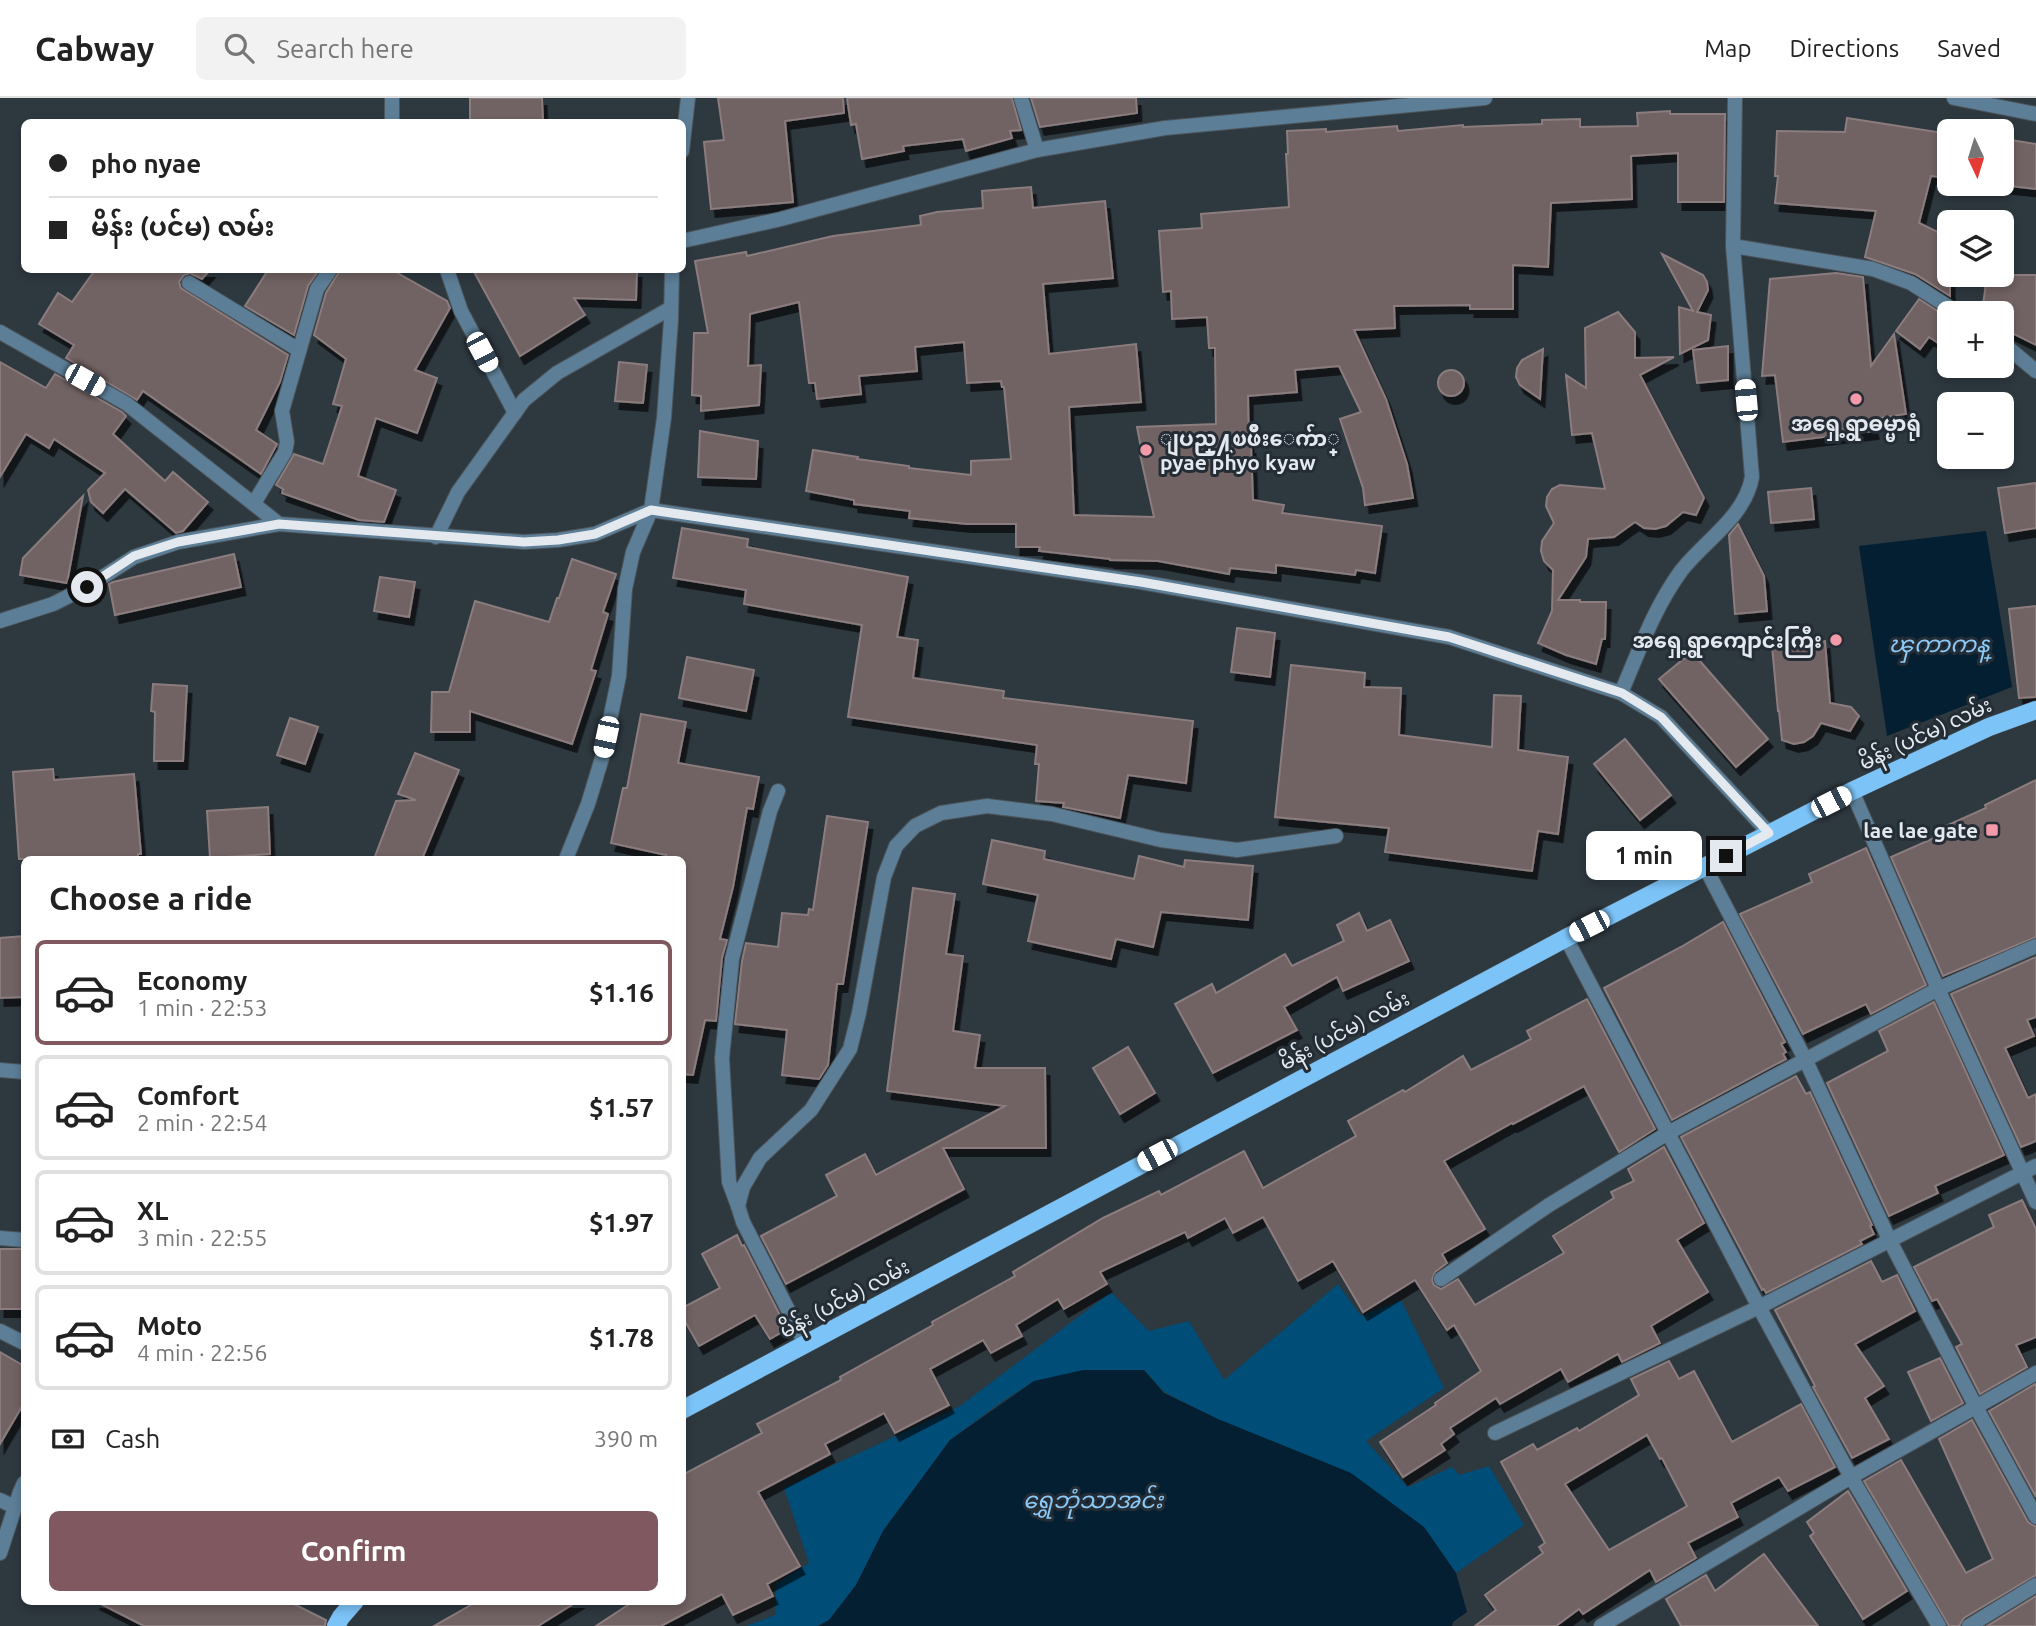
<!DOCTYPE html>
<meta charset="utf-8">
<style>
body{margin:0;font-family:Ubuntu,"Noto Sans Myanmar",sans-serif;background:#f2f2f2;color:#222;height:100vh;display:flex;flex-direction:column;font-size:26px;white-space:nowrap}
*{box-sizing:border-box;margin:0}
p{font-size:23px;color:#767676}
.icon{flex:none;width:38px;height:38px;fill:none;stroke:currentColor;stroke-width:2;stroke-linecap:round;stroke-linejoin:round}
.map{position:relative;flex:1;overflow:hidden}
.panel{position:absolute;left:21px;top:758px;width:665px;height:749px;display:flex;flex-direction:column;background:#fff;border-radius:10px;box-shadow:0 4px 10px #0003}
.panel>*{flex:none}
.banner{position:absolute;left:21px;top:21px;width:665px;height:154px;border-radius:10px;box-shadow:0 4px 10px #0003;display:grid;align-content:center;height:154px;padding:0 28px;background:#fff}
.needle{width:46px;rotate:176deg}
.fabs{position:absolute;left:1937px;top:21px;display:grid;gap:14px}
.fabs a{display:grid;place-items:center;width:77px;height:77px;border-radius:10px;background:#fff;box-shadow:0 4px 10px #0003;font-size:35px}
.end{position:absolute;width:32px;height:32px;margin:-16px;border:9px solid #e3e9ee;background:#111;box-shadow:0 0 0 4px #111}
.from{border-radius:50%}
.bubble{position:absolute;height:49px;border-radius:10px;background:#fff;box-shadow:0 4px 10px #0003;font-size:23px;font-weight:600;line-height:49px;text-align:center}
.car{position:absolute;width:21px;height:42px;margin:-21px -10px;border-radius:9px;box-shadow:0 0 5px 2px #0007;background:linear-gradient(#fff 24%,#345 0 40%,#fff 0 76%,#345 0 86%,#fff 0)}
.banner b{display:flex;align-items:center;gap:24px;height:66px;font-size:26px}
.banner b+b{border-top:2px solid #e0e0e0}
.banner i{width:18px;height:18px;background:#222}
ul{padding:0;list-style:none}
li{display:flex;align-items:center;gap:21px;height:105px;margin:0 14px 10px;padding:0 14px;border:4px solid #e0e0e0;border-radius:10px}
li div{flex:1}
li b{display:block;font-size:26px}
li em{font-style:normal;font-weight:600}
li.selected{border-color:#80585f}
li>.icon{width:63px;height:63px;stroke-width:1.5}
h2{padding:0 28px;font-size:32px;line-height:84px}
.pay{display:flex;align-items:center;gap:18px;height:77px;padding:0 28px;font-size:26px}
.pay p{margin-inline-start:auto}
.primary-button{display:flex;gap:14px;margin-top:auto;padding:14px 28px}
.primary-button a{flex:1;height:80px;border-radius:10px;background:#80585f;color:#fff;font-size:28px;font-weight:600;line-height:80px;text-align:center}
header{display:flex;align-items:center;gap:42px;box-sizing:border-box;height:98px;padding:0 35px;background:#fff;border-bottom:2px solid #e0e0e0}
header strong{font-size:33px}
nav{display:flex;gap:38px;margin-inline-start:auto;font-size:24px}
.search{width:490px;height:63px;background:#f2f2f2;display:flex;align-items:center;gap:18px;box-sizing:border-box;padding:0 24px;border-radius:10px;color:#767676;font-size:26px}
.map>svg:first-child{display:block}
.green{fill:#004d77}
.water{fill:#031f31}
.building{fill:#716264;stroke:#8b7c7e;stroke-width:2;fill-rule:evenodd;filter:url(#shadow)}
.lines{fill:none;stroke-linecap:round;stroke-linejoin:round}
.service-casing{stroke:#4b545b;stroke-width:16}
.minor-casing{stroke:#4b545b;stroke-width:16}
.primary-casing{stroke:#4b545b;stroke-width:19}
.service{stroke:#5c7e97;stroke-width:14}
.minor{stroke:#5c7e97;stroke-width:14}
.primary{stroke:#7cc4f8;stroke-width:18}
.route{stroke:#e3e9ee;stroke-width:9}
.poi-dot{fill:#f39aaa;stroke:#242d35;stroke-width:2.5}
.labels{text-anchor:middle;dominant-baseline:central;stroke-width:6;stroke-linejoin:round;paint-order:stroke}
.poi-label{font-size:21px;font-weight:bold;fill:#e3e9ee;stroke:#242d35;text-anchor:end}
.street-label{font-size:21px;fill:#e3e9ee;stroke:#242d35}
.water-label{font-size:23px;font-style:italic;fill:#8bc9f7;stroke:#242d35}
</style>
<header>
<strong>Cabway</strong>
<div class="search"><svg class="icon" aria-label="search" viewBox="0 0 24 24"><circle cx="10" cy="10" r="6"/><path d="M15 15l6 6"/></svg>Search here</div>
<nav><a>Map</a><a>Directions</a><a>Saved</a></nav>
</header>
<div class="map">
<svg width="2036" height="1528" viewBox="0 0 2036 1528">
<defs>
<filter id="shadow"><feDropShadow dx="4.5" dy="8" stdDeviation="0" flood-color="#0009"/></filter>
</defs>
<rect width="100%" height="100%" fill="#2e383f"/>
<polygon class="green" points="1338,1186 1361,1218 1401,1202 1444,1290 1366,1343 1408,1389 1452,1369 1459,1377 1489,1368 1524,1427 1456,1475 1424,1429 1164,1294 1144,1272 1034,1283 1000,1305 950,1342 883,1433 856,1487 829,1522 818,1528 746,1528 775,1517 776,1486 809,1465 784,1390 960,1308 1111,1194 1149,1233 1189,1223 1224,1282"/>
<g class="water">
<polygon points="1986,433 2012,589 1887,638 1859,448"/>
<polygon points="1083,1272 1144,1272 1164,1295 1218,1321 1351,1375 1424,1429 1456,1475 1467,1514 1453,1524 1452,1528 818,1528 829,1522 856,1487 883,1433 950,1342 1034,1283"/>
</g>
<g class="building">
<polygon points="470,0 542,0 543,22 470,24"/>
<polygon points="718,0 843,0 844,15 785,23 793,104 711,111 704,44 724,42"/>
<polygon points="847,0 1012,0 1021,32 1010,33 1012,40 966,53 963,41 903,48 904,53 862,61 856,26 851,27"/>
<polygon points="1031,0 1136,0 1137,15 1040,29"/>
<polygon points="1670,13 1670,16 1725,16 1724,104 1678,104 1678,55 1631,58 1632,101 1551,105 1548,169 1513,167 1513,211 1470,211 1470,207 1394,208 1395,230 1354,232 1386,301 1407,366 1413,400 1365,407 1363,390 1340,321 1361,314 1339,268 1295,272 1297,294 1248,298 1249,348 1251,348 1253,402 1284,407 1282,415 1382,428 1375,475 1356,472 1355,477 1276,467 1276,475 1230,470 1229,476 1158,463 1110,462 1110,461 1039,453 1040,449 1016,449 1016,426 967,426 909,420 910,413 854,406 854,402 806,393 813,352 858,359 857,361 909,368 909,370 971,377 971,363 1011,361 1004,289 1002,289 1001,283 967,285 964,244 915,249 917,273 859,278 861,296 817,301 815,285 809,285 799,204 750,216 748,268 761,267 759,307 701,313 701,298 692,297 694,235 708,235 695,163 746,154 747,158 833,138 921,127 920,118 937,114 983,110 982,93 1031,89 1033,110 1105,103 1113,180 1043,186 1049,256 1136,246 1141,304 1069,309 1074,417 1154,419 1140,356 1142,355 1137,329 1216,326 1215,250 1209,250 1207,219 1172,221 1171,193 1163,194 1159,133 1202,130 1201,116 1289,109 1286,56 1288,56 1287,33 1326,31 1326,34 1397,28 1398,33 1463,27 1463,29 1542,26 1542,22 1580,21 1580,29 1638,28 1637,15"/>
<polygon points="1847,20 1950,36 1950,80 1931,78 1919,125 1950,140 1950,198 1915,176 1865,159 1876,113 1775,105 1778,78 1775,78 1777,33 1845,34"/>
<polygon points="2005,41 2036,46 2036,91 2002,87 2002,61"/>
<polygon points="1662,156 1703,177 1707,184 1708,192 1697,214 1711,217 1708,242 1680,256 1679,209 1693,213"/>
<polygon points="95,172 210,172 202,181 190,175 184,177 179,184 181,190 288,257 280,284 256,332 277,346 261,376 143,293 137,302 66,260 74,247 39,226 58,195 72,204"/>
<polygon points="268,172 319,172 308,188 294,237 245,208"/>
<polygon points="340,172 392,172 447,203 450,210 415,272 437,280 417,335 376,320 358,378 396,392 384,424 359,422 282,395 283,391 276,387 294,356 323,366 342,308 333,306 346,261 314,237 326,195"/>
<polygon points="473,172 637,172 636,202 574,200 585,217 520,258"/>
<polygon points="1836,175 1863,179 1871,268 1894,236 1906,316 1872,321 1874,333 1783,344 1775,277 1762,278 1770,181"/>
<polygon points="1987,177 2036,177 2036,247 2008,233 2010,229 2002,225 2002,215 1982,215"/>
<polygon points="1919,201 1950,221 1950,253 1929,239 1920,251 1896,233"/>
<polygon points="1618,214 1635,234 1635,260 1674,259 1640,277 1704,400 1696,417 1683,414 1666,428 1655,431 1644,430 1635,424 1614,439 1588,441 1586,459 1558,502 1580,502 1580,504 1606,504 1605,541 1602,541 1596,566 1566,557 1538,545 1552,513 1553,472 1544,463 1541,453 1542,443 1554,425 1546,408 1547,399 1552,391 1560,387 1605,391 1592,335 1572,337 1566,277 1586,290 1585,230"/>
<polygon points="1728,248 1728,282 1697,285 1693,252"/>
<polygon points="1543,251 1540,301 1520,287 1516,279 1517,270 1522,262"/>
<polygon points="0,264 46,290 55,276 122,314 126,318 113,336 165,383 173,374 208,404 183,433 176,435 125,391 103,415 91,404 88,392 105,375 54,341 49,350 26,336 0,379"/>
<polygon points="619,264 647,267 643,305 615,303"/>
<circle cx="1451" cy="285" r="13"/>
<polygon points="700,333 758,343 756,381 698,379"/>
<polygon points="2036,385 2036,430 2005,435 1998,390"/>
<polygon points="1811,390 1814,421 1771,425 1768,394"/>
<polygon points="83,398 67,485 20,477 23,460"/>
<polygon points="1738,426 1764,478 1767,513 1735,516 1729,437"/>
<polygon points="682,430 748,441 747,449 908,479 897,539 918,542 913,580 1004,593 1003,600 1193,623 1186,685 1128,677 1120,720 1063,709 1064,705 1036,703 1039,666 1035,666 1037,647 848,619 862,527 744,506 746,492 673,480"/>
<polygon points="234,456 241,489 115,517 109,486 113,484"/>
<polygon points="572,461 616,476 603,514 608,516 591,572 596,573 572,646 470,613 470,634 431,634 432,594 449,594 475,503 549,524 557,500 559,500"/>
<polygon points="380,479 415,484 409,519 374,513"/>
<polygon points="2036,508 2036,599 2019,600 2009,511"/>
<polygon points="1237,530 1275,535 1270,579 1231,574"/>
<polygon points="1825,543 1830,605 1851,609 1859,618 1850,633 1821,625 1813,638 1804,644 1794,646 1782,642 1779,613 1778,613 1772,548"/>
<polygon points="1692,554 1768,641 1736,669 1659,581"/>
<polygon points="687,559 754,572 746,613 679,600"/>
<polygon points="1291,567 1365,575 1364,589 1401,590 1399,637 1492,649 1494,597 1521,598 1518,652 1568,659 1558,736 1538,733 1532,773 1385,754 1389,730 1275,719"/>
<polygon points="153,586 187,588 183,663 154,663 155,614 151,613"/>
<polygon points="641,616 686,624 678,665 759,679 753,711 747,710 733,789 720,841 727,842 722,860 716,923 705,922 693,977 682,976 682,761 666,761 666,757 611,745 623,690 627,690"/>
<polygon points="290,620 318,629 305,666 277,657"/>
<polygon points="1625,641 1671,697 1640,722 1594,666"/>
<polygon points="415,655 459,672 422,761 374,761 396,703 416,702 398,696"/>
<polygon points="53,671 54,682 134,676 141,756 138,756 138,761 19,761 13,674"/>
<polygon points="2036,682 2036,839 1943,878 1891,759 1941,737 1939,731 1986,710 1985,707"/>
<polygon points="268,709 270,756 210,760 207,713"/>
<polygon points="827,718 868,724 843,886 837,886 828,967 819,981 782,977 787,932 735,926 742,863 746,845 778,849 782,815 808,817 809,811 813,812"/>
<polygon points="992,742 1045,753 1044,761 1134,781 1139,758 1184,769 1185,762 1253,768 1248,822 1161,814 1153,849 1116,841 1111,861 1028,843 1038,797 983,786"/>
<polygon points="1866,750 1926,887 1871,916 1866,906 1803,936 1740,816 1812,784 1809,776"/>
<polygon points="913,790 955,796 946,856 963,858 953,933 980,937 975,970 1045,970 1046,1050 943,1050 964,1091 786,1186 761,1138 837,1098 826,1077 865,1056 876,1077 1005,1008 887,993"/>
<polygon points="1359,815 1367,833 1390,822 1409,863 1343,893 1337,879 1284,909 1297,932 1213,975 1175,906 1212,886 1216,895 1285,856 1292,868 1344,843 1337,827"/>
<polygon points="1723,824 1785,944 1781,946 1786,954 1783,956 1786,961 1672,1022 1604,890 1681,849"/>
<polygon points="24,838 24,899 0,900 0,840"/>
<polygon points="2036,859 2036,919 2027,922 2034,938 2005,950 2028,1000 2036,996 2036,1043 2021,1049 1951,896"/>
<polygon points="1587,901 1655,1031 1619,1054 1584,988 1513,1026 1512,1025 1444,1063 1485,1131 1442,1156 1447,1165 1435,1174 1432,1182 1434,1187 1441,1191 1458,1181 1475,1207 1564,1155 1553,1138 1614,1100 1611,1094 1634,1083 1628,1071 1664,1049 1704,1125 1677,1142 1708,1194 1651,1228 1660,1245 1622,1264 1618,1256 1568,1284 1561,1271 1500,1306 1496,1300 1450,1330 1454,1336 1441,1346 1445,1352 1403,1379 1380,1344 1436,1307 1435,1305 1481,1273 1454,1227 1447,1232 1415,1182 1363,1214 1333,1163 1298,1183 1263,1119 1233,1135 1225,1120 1188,1140 1185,1134 1100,1174 1107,1186 1064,1211 1058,1201 1016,1227 1022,1238 991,1255 983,1242 930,1271 949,1307 895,1335 884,1315 825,1346 830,1356 758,1394 800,1468 767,1486 773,1498 733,1517 722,1496 661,1528 596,1528 634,1503 682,1503 682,1377 762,1335 757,1326 841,1282 840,1279 933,1227 932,1224 1015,1178 1013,1174 1103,1120 1159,1093 1161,1097 1244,1053 1263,1090 1356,1038 1348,1023 1403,992 1405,994 1463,958 1471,972 1531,941 1527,933"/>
<polygon points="1934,904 2004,1057 1935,1088 1938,1095 1889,1118 1827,985 1888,953 1879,933"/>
<polygon points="1128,949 1155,995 1120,1016 1093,970"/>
<polygon points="1796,978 1806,996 1810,994 1872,1127 1870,1128 1874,1136 1860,1143 1862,1146 1766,1195 1764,1191 1762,1192 1681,1039"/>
<polygon points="2022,1102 2036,1131 2036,1239 2016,1247 2027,1269 1980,1296 1956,1249 1962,1246 1937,1201 1932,1203 1914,1169 1994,1129 1989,1117"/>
<polygon points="737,1137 742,1148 744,1147 787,1231 770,1241 755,1217 699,1248 682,1218 682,1210 720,1190 702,1156"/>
<rect x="0" y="1151" width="24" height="60"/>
<polygon points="1871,1163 1882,1184 1897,1177 1915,1213 1855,1246 1884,1288 1865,1300 1889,1341 1852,1360 1813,1289 1815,1288 1775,1212"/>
<polygon points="0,1254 24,1268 24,1305 0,1346"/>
<polygon points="1940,1260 1963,1305 1931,1323 1908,1274"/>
<path d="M1669,1263L1679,1281L1694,1273L1732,1344L1801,1306L1835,1369L1788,1393L1779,1379L1731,1405L1738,1419L1688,1445L1696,1460L1656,1484L1650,1472L1583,1516L1579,1511L1556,1528H1475L1496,1512L1485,1497L1543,1455L1539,1449L1545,1445L1501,1364L1533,1346L1537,1352L1577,1330L1579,1333L1639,1297L1631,1281ZM1647,1337L1660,1361L1662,1360L1687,1408L1609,1452L1565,1386Z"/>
<polygon points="2035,1286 2036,1288 2036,1399 1989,1313"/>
<polygon points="1972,1322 2028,1424 2036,1429 2036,1477 1964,1520 1959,1528 1949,1528 1864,1383 1901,1362 1966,1475 1993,1461 1939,1341"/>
<polygon points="1848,1393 1907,1493 1863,1521 1810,1438 1814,1435 1807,1424"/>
<polygon points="1764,1456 1818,1528 1681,1528 1666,1501 1706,1477 1715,1493"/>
<polygon points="2036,1498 2036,1528 1987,1528"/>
<polygon points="95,1503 288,1503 326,1522 325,1528 144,1528"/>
<polygon points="478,1503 578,1503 538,1528 434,1528"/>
</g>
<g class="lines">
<g class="service-casing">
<g id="service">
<polyline points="392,0 392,24"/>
<polyline points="189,185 299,252"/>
<polyline points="254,405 285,354 287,344 282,313 317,191 330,172"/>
<polyline points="738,1108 743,1124 806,1247"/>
</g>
</g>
<g class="minor-casing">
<g id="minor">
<polyline points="1021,0 1037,52"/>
<polyline points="1735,0 1733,148 1873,171 1911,185 1958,215"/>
<polyline points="1954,0 2036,16"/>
<polyline points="682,53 688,0"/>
<polyline points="682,143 781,121 1037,52 1165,30 1485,0"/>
<polyline points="447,172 461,213 515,315"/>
<polyline points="0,234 127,306 279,426 524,444 558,442 595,436 651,412 1141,484 1449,539 1621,595 1661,619 1769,735"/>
<polyline points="2002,245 2036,273"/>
<polyline points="436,439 458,394 524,302 557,275 671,210"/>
<polyline points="0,523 53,506 87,489 134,459 178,444 279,426"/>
<path d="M1621,595C1639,553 1654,510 1681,473C1705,442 1745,419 1752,379L1733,148"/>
<polyline points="1852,693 1938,891 2036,1104"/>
<polyline points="566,761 588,706 602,660 619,578 625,491 633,454 651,412 664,320 671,222 672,172"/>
<polyline points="1705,769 1805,961 1890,1143 1976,1309 2036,1419"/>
<polyline points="1566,840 1759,1209 1851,1379 1939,1528"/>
<polyline points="0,972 24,974"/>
<polyline points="738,1108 743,1089 760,1060 811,1012 850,951 859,915 884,779 896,748 915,728 941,715 987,708 1052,716 1161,742 1237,752 1336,738"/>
<polyline points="738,1108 729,1084 722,960 732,861 770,713 778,693"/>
<polyline points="0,1140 24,1142"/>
<polyline points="1441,1181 1549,1107 1668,1035 1938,891 2036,848"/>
<polyline points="0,1233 24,1245"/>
<polyline points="1495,1335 1759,1209 2036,1068"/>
<polyline points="0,1402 15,1409"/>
<polyline points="0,1455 20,1394 24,1385"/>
<polyline points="1601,1528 1851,1379 2036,1275"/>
<polyline points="1969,1528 2036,1487"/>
</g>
</g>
<g class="primary-casing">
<g id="primary">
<polyline points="682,1312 1566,840 1852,693 1989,629 2036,612"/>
<polyline points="336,1528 341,1519 355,1503"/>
</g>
</g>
<use href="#service" class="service"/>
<use href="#minor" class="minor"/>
<use href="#primary" class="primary"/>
</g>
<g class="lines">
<polyline class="route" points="87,489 134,458 178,444 279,426 524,444 558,442 595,436 651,412 1141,484 1449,539 1622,595 1661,619 1769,735 1726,758"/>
</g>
<g class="poi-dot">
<circle cx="1856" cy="301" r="7"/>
<circle cx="1146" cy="352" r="7"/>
<circle cx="1836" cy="542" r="7"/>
<rect x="1985" y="725" width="14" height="14" rx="3.5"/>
</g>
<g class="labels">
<g class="poi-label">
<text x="1856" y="325" text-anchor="middle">အရှေ့ရွာဓမ္မာရုံ</text>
<text x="1160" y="340" text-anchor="start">ျပည္႔ၿဖိဳးေက်ာ္<tspan x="1160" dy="24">pyae phyo kyaw</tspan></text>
<text x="1822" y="542">အရှေ့ရွာကျောင်းကြီး</text>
<text x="1978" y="732">lae lae gate</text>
</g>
<g class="street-label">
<text transform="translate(1925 635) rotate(-25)">မိန်း (ပင်မ) လမ်း</text>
<text transform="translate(1344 932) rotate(-28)">မိန်း (ပင်မ) လမ်း</text>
<text transform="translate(844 1200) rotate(-28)">မိန်း (ပင်မ) လမ်း</text>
</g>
<g class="water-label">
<text x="1939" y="545">ၾကာကန္</text>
<text x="1093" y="1401">ရွှေဘုံသာအင်း</text>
</g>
</g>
</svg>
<div class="fabs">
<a><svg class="needle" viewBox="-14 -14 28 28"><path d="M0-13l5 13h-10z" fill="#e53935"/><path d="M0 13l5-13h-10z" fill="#767676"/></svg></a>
<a><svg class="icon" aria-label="layers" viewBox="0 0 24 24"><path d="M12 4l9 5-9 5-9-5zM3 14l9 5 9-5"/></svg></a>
<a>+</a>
<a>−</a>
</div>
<i class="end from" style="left:87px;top:489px"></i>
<i class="end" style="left:1726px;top:758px"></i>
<div class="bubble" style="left:1586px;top:733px;width:116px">1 min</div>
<i class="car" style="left:482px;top:254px;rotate:152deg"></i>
<i class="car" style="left:85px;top:282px;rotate:119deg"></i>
<i class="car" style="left:1746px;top:302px;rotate:355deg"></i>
<i class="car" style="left:606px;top:639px;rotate:192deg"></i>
<i class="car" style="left:1831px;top:704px;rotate:63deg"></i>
<i class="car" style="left:1589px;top:828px;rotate:243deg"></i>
<i class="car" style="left:1157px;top:1057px;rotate:242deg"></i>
<div class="banner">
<b><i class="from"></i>pho nyae</b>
<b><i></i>မိန်း (ပင်မ) လမ်း</b>
</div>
<section class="panel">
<h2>Choose a ride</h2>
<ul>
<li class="selected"><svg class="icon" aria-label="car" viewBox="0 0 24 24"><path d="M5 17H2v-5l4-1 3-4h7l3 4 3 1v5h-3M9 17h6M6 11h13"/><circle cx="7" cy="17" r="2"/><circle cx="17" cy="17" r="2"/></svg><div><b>Economy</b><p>1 min · 22:53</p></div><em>$1.16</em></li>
<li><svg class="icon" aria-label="car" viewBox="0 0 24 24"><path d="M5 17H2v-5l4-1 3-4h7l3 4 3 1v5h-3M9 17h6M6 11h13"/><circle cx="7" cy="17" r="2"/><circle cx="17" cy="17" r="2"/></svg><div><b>Comfort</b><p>2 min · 22:54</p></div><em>$1.57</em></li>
<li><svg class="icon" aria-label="car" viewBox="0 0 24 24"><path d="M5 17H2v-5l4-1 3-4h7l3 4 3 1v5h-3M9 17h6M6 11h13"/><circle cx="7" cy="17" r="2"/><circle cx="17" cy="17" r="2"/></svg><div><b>XL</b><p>3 min · 22:55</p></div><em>$1.97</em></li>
<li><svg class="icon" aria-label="car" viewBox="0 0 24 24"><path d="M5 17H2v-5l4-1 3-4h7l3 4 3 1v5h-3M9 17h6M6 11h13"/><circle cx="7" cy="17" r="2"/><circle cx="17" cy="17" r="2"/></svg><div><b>Moto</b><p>4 min · 22:56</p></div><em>$1.78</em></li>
</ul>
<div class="pay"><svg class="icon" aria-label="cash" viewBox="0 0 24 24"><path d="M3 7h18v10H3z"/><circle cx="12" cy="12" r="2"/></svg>Cash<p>390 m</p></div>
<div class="primary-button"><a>Confirm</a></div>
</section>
</div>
